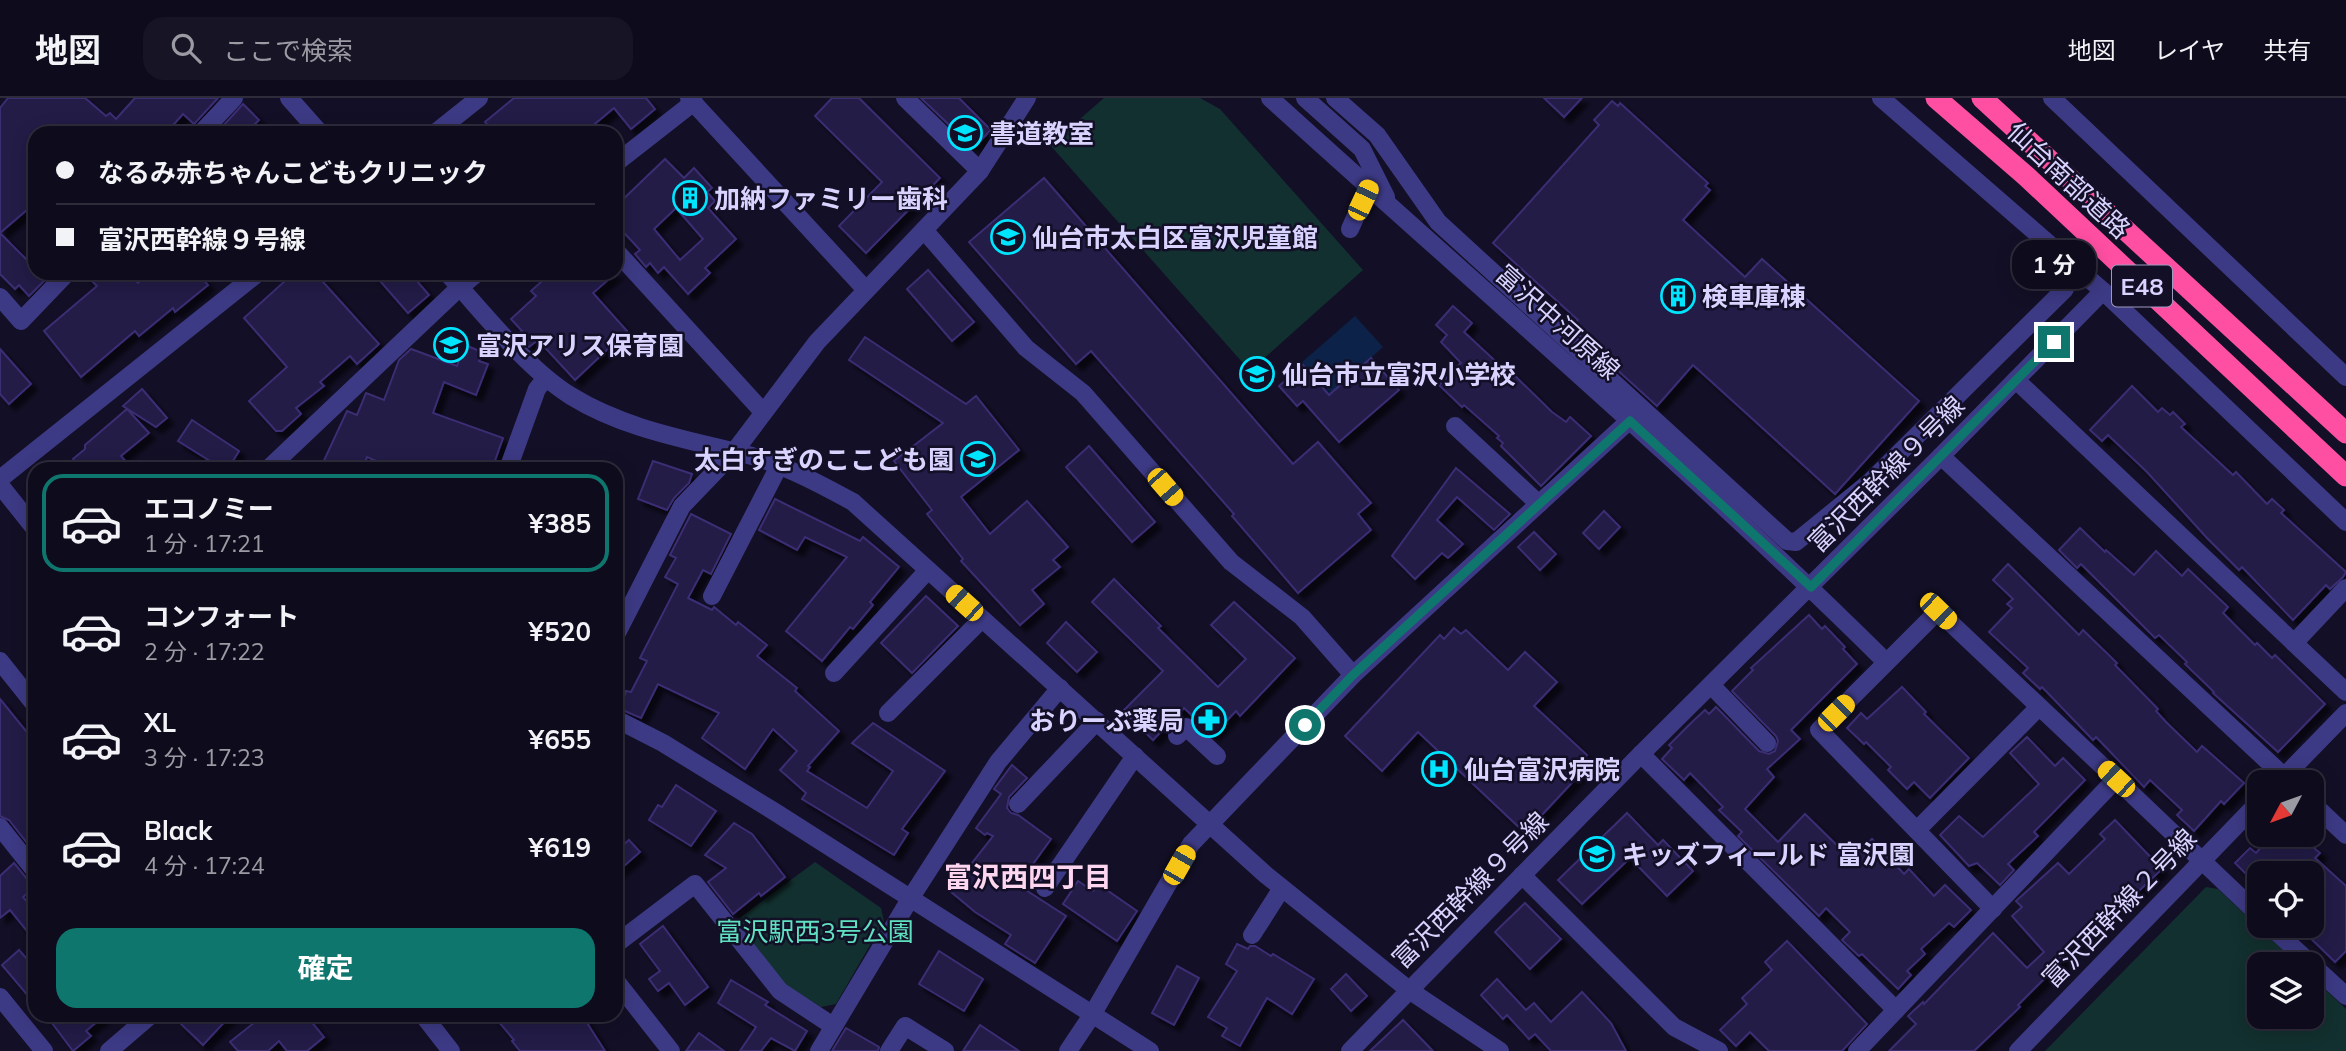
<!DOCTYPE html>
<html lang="ja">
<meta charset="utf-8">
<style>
body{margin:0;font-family:Mulish,"Noto Sans JP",sans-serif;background:#171425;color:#f1f3f6;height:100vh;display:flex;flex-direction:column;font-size:26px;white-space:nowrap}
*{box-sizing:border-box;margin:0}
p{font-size:23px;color:#9b9ba3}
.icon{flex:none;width:38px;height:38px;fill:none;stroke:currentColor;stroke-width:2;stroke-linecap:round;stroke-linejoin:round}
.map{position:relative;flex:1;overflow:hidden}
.side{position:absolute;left:28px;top:364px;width:595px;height:560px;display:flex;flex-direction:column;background:#0e0b1c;border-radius:21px;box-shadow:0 4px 18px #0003,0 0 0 2px #2e2b3b}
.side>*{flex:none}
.top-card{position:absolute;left:28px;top:28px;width:595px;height:154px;border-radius:21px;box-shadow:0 4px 18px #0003,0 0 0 2px #2e2b3b;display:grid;align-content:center;height:154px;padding:0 28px;background:#0e0b1c}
.needle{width:46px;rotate:229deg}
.controls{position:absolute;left:2247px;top:672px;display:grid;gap:14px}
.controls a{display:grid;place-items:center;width:77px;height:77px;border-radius:14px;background:#0e0b1c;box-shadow:0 4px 18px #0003,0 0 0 2px #2e2b3b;font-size:35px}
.end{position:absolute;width:32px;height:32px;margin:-16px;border:9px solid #0f766e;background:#fff;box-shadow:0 0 0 4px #fff}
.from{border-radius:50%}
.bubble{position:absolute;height:49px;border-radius:21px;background:#0e0b1c;box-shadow:0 4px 18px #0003,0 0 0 2px #2e2b3b;font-size:23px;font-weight:700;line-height:49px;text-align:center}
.car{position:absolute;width:21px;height:42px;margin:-21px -10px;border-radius:9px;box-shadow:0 0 5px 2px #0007;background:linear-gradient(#f5c518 24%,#345 0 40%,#f5c518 0 76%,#345 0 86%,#f5c518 0)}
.top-card b{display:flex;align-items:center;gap:24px;height:66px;font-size:26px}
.top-card b+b{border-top:2px solid #2e2b3b}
.top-card i{width:18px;height:18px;background:#f1f3f6}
ul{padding:12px 0 0;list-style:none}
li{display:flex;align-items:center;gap:21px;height:98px;margin:0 14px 10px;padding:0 14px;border:4px solid transparent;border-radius:21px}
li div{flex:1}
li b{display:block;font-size:26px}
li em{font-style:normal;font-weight:700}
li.current{border-color:#0f766e}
li>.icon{width:63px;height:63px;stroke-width:1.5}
.action{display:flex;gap:14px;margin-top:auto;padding:14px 28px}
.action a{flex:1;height:80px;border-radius:21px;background:#0f766e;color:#fff;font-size:28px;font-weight:700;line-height:80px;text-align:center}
header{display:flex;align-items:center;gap:42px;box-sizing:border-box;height:98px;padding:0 35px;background:#0e0b1c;border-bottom:2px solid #2e2b3b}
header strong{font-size:33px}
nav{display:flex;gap:38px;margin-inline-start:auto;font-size:24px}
.search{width:490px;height:63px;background:#171425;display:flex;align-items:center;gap:18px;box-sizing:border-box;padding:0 24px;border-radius:21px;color:#9b9ba3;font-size:26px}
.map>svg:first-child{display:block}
.green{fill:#12302f}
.water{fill:#0c2248}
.building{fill:#241b47;stroke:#3b2d73;stroke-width:2;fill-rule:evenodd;filter:url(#shadow)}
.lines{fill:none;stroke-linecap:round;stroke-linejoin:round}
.minor{stroke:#3d3a85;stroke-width:18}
.highway{stroke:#ff4fa3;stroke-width:21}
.route{stroke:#0f766e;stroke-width:9}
.labels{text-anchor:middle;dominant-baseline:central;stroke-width:5;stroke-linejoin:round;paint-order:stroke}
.shield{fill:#130f26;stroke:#9e99be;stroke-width:2}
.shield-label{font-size:24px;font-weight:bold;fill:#d9d4ff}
.poi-label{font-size:26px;font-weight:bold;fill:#d9d4ff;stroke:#130f26;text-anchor:start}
.street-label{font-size:26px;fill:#d9d4ff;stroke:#130f26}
.park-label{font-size:26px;fill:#5fe0c0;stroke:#130f26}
.neighbourhood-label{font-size:28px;font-weight:bold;fill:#ffd6f0;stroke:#130f26}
</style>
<header>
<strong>地図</strong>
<div class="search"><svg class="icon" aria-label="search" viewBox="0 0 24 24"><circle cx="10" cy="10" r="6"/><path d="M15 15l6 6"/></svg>ここで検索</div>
<nav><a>地図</a><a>レイヤ</a><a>共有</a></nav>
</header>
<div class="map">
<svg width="2346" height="953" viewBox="0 0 2346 953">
<defs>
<filter id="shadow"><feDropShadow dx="6" dy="6" stdDeviation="2" flood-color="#0009"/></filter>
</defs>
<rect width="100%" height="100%" fill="#130f26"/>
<g class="green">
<polygon points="1104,0 1200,0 1220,11 1363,172 1250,273 1050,47"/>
<polygon points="815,764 881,810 884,823 836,906 821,909 781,884 734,824"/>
<polygon points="2206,789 2218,791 2298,866 2259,866 2259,919 2312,919 2312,879 2346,911 2346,953 2045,953"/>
</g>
<polygon class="water" points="1355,218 1383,249 1329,297 1301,265"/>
<g class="building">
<polygon points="8,0 85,0 106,18 110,15 116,21 135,0 218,0 194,26 183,16 166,35 35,35 35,105 0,135 0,10"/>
<polygon points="514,0 646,0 655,11 631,31 614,10 584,35 494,35 485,24"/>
<polygon points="832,0 859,0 940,80 866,155 839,128 882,84 815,18"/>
<polygon points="921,0 959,0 991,32 975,48 972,45 970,47"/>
<polygon points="1544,0 1582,0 1564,19"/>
<polygon points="1612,3 1618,8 1620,5 1708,85 1705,88 1710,92 1683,122 1745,179 1762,161 1919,303 1835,396 1693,267 1657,308 1571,230 1578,222 1493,145 1599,27 1594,22"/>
<polygon points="243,6 259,22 246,35 230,35 223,28"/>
<path d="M665,61L684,80L694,70L712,90L707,94L715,103L708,110L736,141L705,170L710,175L688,196L664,169L658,175L650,165L646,169L635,156L640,152L616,126V108ZM676,110L703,141L680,162L654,131Z"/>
<polygon points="1044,80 1293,366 1318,344 1371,405 1358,416 1371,432 1298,495 1232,418 1234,416 1091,253 1076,266 969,144"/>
<polygon points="0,135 35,170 35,175 40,175 46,181 29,198 19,187 15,191 0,176"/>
<polygon points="928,172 974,224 952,243 907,191"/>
<polygon points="84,175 128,175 138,185 151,175 198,175 208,187 175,214 173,210 139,238 135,233 81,279 44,233 97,188"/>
<polygon points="278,175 315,175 379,246 357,266 350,258 320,284 324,288 296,310 301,316 282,333 276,333 249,303 287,269 244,220 285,183"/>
<polygon points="373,175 410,175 429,197 408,215"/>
<polygon points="551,175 616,175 593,195 627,233 575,282 538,242 529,249 517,237 522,233 511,221 536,198 531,193"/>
<polygon points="1453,208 1472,225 1464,234 1504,271 1506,269 1552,314 1566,324 1570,319 1591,338 1541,388 1501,348 1503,345 1497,340 1499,338 1464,307 1462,309 1439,287 1461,265 1441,244 1447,237 1436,227"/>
<polygon points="865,239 966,306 976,298 1019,352 961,399 990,436 1027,403 1068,449 1053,462 1060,469 1032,492 1044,506 1020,527 961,463 963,461 927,416 932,412 894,363 943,325 849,262"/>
<polygon points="465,247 482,254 479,263 488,266 476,297 444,284 433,315 503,340 492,371 395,371 367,359 362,371 320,371 347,313 357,317 366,295 384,302 399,262 411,251 457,268"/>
<polygon points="0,251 31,286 9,306 0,296"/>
<polygon points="1371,260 1399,292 1339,344 1303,303 1297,308 1279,288 1303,267 1329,297"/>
<polygon points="2132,288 2158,314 2162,310 2170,317 2173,314 2185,326 2181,329 2233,377 2236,374 2267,406 2272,401 2284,412 2281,415 2346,474 2343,479 2330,491 2326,487 2293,522 2242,469 2239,472 2207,440 2147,374 2108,337 2102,343 2090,332"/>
<polygon points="142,291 167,320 156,329 123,308"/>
<polygon points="127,311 149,335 121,358 132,371 81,371 73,361 85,351 85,347"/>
<polygon points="192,322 239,353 228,371 223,371 178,343"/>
<polygon points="1089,348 1155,424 1132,444 1066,369"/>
<polygon points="653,363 692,376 689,385 674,400 667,412 638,401"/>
<polygon points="1456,370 1510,416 1494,432 1457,399 1437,422 1463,446 1448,460 1442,455 1415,481 1392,458"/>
<polygon points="775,401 860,443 863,439 899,469 870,504 873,507 853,531 850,529 822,563 786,533 847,459 805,439 797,452 759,432"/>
<polygon points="1604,413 1620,429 1599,451 1583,435"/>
<polygon points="691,416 731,436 711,476 703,472 688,500 712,512 714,509 736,527 738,524 767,547 757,558 797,590 795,593 839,633 808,668 810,669 807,673 867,710 893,673 852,645 873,625 945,673 902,731 908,735 894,757 802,701 806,695 780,672 797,653 773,631 745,671 702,640 719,615 658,586 641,620 620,611 626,593 631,594 647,563 640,560 678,486 665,479 676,460 670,457"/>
<polygon points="2080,430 2105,454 2106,452 2134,477 2156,453 2182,478 2188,471 2228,509 2223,515 2255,547 2257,545 2272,560 2275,557 2325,606 2278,654 2213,595 2214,594 2185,566 2187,564 2159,537 2155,540 2081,466 2077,470 2059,452"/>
<polygon points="1534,434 1556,456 1540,472 1518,449"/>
<polygon points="2008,466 2079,537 2083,532 2117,565 2115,567 2158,611 2156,613 2166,624 2197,654 2202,648 2244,685 2224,706 2221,703 2194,733 2177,717 2182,712 2150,682 2144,689 2096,639 2093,642 2042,589 2040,591 2023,575 2028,570 1989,534 2012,510 2007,506 2013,501 1993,482"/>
<polygon points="1114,481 1161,528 1158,530 1218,589 1246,561 1211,527 1234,504 1295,560 1240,618 1236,613 1213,637 1184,610 1153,642 1123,613 1163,573 1092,504"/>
<polygon points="926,498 958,528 912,575 881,545"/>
<polygon points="1809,517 1822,531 1825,528 1845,549 1843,551 1857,566 1791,632 1800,641 1767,671 1774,679 1745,711 1778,744 1805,716 1851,761 1872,741 1904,776 1909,771 1934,798 1945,787 1971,812 1954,829 1949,825 1921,851 1925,856 1907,873 1911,877 1898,891 1862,856 1859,858 1842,842 1850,834 1826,810 1819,818 1738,738 1742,734 1719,712 1723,709 1690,675 1684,682 1662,661 1672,650 1669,647 1690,626 1705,612 1709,616 1716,609 1759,653 1769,656 1775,653 1778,643 1776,638 1732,593 1753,572 1751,570"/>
<polygon points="1066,524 1097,554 1077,574 1047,545"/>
<polygon points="1454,530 1461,536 1466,532 1508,572 1525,554 1557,584 1534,608 1587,657 1576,669 1582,674 1525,735 1418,634 1382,673 1345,638 1440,537 1444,541"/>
<polygon points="1902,589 1926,614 1924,616 1969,660 1930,700 1914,684 1907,691 1888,672 1891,669 1866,644 1864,646 1847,630 1861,615 1867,621"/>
<polygon points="0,601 35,644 35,755 9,722 0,718"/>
<polygon points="2027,639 2055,668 2063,660 2085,682 2034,734 2038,738 2008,766 2014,772 2000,787 1977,765 1969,768 1940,737 1959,718 1983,739 2039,686 2010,655"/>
<polygon points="1012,667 1027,680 1009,699 1007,710 1011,715 1018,717 1051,741 1018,787 1066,818 1035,865 1005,846 1011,837 975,814 950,793 993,738 987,735 985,737 976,730 1001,696 994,691"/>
<polygon points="676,687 716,713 691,748 649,722 658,707 662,709"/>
<polygon points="1627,715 1658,747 1663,742 1693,773 1667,798 1630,760 1582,806 1558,782"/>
<polygon points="2115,722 2162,771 2124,807 2119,802 2094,828 2060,859 2063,862 2018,907 2020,909 1974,953 1889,953 1916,926 1908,918 1923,904 1924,906 1993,835 2027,870 2044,854 2012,818 2022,809 2016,803 2058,765 2069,776 2105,741 2100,736"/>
<polygon points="734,725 752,736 785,779 761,798 759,795 733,816 708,784 726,770 705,757"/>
<polygon points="2272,737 2295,737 2306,747 2308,745 2320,755 2315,760 2346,788 2346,853 2335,864 2298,828 2312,828 2312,775 2258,775 2251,781 2235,765 2250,750 2256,755"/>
<polygon points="629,742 640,754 616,775 616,753"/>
<polygon points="14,765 27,781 35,784 35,789 23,799 35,813 35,843 10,812 0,820 0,778"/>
<polygon points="1078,783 1093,793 1098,786 1137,813 1117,843 1063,806"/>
<polygon points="1525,805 1561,841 1530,871 1495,834"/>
<polygon points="663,828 708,889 685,907 669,885 658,893 649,881 660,873 640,846"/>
<polygon points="1787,843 1867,926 1842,953 1769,953 1750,934 1736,948 1720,932 1747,906 1742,900 1772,872 1765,864"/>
<polygon points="1237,846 1248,851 1250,848 1255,848 1271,858 1273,856 1314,881 1292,916 1267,900 1240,948 1222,938 1227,930 1208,919 1237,873 1226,866"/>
<polygon points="19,852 35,870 35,906 2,867"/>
<polygon points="939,853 983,881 964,913 919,886"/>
<polygon points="1177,868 1199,880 1174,927 1152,915"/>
<polygon points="1346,876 1367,898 1351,913 1331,891"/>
<polygon points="1497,881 1526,912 1534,905 1551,924 1582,894 1611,925 1626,953 1551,953 1535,936 1529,941 1507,917 1503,921 1481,897"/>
<polygon points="731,882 768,904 765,907 807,933 795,953 771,940 761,953 740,953 756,929 718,905"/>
<polygon points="46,917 105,917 86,933 91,938 73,953"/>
<polygon points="189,917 231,917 203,947 181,926"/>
<polygon points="264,917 306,917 324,939 307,953 287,953 279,943 268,953 238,953 230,944"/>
<polygon points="493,917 582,917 605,953 520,953 512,943 514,942"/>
<polygon points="1403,922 1433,953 1370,953"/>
<polygon points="980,927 1019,953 963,953"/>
<polygon points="846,930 879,949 878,953 832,953"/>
<polygon points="699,935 724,953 686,953"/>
</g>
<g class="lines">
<g class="minor">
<polyline points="289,0 320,35"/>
<polyline points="689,0 866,192"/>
<polyline points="905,0 980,73"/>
<path d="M1270,0C1476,187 1688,368 1886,564"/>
<polyline points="1305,0 1362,51 1386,99"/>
<polyline points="1335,0 1377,37 1438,124 1787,443 1796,444 1871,383 2065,191"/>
<polyline points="1881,0 2103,193 2346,424"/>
<polyline points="2052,0 2346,279"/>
<polyline points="201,35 234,0"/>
<polyline points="435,35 479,0"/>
<polyline points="616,65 694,4"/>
<polyline points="1350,131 1369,89"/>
<polyline points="924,132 1026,250 1083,295 1231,464 1302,519 1353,577"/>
<polyline points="616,153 763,314"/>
<path d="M447,175C483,214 526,270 571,298C626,332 691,342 752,358C788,369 820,386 853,404L1266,777L1409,892L1500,953"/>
<polyline points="0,199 21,223 67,175"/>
<polyline points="2016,282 2346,594"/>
<polyline points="1455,328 1539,406"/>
<polyline points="1941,358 2290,684"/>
<polyline points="268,371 460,189 477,175"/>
<polyline points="508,371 537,291 545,281"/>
<polyline points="0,381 258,175"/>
<polyline points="0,387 35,431"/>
<polyline points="712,498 779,368"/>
<polyline points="616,537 682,408 734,354 817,244 980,73 1027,0"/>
<polyline points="2294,545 2346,490"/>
<polyline points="0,563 35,607"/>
<polyline points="834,575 928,472"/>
<polyline points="1711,587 1767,645"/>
<polyline points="888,615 982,521"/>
<polyline points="616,621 663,645 775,714 1150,953"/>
<polyline points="1177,638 1186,629 1217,658"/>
<polyline points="1641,656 1896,912"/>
<polyline points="2279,684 2346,615"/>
<polyline points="2312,705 2346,737"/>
<polyline points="1018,706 1097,623"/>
<polyline points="0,729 35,773"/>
<polyline points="1917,732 2038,610"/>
<polyline points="1522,777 1674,929 1719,953"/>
<polyline points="1045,790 1135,658"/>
<polyline points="1993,811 1819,632 1938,513 2116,681"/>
<polyline points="2270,828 2346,898"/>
<polyline points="1252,837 1282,790"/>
<polyline points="616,846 695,786 780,893 833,928"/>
<polyline points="616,883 671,953"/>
<polyline points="0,899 44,953"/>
<polyline points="423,917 451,953"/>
<polyline points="109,953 151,917"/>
<polyline points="819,953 910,801 998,664 1060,590"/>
<polyline points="889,953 905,928 945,953"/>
<polyline points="1068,953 1092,917 1191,746 1353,577 1630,322"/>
<polyline points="1350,953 1641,656 1941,358 2103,193"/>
<polyline points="1857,953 2116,681 2259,817"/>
<polyline points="2018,953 2259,704"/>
</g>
<g class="highway">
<polyline points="1936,0 2026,78 2346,378"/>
<polyline points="1982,0 2346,335"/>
</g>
</g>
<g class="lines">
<polyline class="route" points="1305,627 1353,577 1630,323 1811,489 2054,244"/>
</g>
<defs>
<g id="school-ring" transform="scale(1.75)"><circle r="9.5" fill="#130f26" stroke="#00e5ff" stroke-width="1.5"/><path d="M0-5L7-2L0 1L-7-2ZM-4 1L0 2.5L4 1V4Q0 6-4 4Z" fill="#00e5ff"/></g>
<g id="building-ring" transform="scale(1.75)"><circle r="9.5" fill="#130f26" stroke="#00e5ff" stroke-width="1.5"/><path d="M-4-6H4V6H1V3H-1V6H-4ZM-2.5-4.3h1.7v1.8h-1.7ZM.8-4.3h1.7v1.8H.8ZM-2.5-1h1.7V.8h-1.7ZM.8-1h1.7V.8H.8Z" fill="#00e5ff"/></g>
<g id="pharmacy-ring" transform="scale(1.75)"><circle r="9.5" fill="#130f26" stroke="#00e5ff" stroke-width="1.5"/><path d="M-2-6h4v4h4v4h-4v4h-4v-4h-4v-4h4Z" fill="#00e5ff"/></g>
<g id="hospital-ring" transform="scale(1.75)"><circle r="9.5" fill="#130f26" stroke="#00e5ff" stroke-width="1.5"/><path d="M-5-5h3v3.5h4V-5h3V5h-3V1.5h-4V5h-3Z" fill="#00e5ff"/></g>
</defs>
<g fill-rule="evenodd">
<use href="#school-ring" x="965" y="35"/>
<use href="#building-ring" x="690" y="100"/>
<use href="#school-ring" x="1008" y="139"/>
<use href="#building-ring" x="1678" y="198"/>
<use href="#school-ring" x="451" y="247"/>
<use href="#school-ring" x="1257" y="276"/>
<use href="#school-ring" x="978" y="361"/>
<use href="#pharmacy-ring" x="1209" y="622"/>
<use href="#hospital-ring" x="1439" y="671"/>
<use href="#school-ring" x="1597" y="756"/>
</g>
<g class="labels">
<rect class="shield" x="2112" y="167.5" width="60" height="41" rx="5"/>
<g class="shield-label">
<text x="2142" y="188">E48</text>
</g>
<g class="poi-label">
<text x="990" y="35">書道教室</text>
<text x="714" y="100">加納ファミリー歯科</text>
<text x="1032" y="139">仙台市太白区富沢児童館</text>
<text x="1702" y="198">検車庫棟</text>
<text x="476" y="247">富沢アリス保育園</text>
<text x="1282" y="276">仙台市立富沢小学校</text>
<text x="954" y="361" text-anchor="end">太白すぎのここども園</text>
<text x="1184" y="622" text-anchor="end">おりーぶ薬局</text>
<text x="1464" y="671">仙台富沢病院</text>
<text x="1622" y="756">キッズフィールド 富沢園</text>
</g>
<g class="street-label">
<text transform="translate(2069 82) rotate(43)">仙台南部道路</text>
<text transform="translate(1558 224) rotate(42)">富沢中河原線</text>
<text transform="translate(1886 376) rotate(-45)">富沢西幹線９号線</text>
<text transform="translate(1470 792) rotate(-45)">富沢西幹線９号線</text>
<text transform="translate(2119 810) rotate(-46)">富沢西幹線２号線</text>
</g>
<g class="park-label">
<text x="815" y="833">富沢駅西3号公園</text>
</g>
<g class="neighbourhood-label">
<text x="1028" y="778">富沢西四丁目</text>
</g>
</g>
</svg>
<div class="controls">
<a><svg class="needle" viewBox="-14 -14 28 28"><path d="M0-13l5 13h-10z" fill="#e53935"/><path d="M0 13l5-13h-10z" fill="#9b9ba3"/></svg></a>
<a><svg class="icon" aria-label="locate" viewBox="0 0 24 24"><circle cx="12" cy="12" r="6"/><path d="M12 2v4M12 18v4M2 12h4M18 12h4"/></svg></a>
<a><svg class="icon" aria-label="layers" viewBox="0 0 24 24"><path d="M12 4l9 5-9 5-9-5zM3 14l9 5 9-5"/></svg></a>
</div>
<i class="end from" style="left:1305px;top:627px"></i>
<i class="end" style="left:2054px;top:244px"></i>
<div class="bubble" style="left:2012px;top:142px;width:84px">1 分</div>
<i class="car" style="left:1363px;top:102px;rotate:25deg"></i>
<i class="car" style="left:1165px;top:389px;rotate:139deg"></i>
<i class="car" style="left:964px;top:505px;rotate:312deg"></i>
<i class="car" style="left:1938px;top:513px;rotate:134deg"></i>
<i class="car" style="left:1836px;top:615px;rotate:45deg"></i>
<i class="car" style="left:2116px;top:681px;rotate:313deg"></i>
<i class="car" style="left:1179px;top:767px;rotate:30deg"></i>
<div class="top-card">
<b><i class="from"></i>なるみ赤ちゃんこどもクリニック</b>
<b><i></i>富沢西幹線９号線</b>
</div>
<section class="side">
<ul>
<li class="current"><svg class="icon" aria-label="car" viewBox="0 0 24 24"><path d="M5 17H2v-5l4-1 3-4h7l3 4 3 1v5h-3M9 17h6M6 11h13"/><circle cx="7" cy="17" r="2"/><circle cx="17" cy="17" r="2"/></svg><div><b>エコノミー</b><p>1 分 · 17:21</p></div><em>¥385</em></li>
<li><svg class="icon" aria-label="car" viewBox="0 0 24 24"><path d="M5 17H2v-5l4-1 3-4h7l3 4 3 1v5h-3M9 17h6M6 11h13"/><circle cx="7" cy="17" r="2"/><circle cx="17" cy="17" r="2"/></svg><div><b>コンフォート</b><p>2 分 · 17:22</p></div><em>¥520</em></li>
<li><svg class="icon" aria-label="car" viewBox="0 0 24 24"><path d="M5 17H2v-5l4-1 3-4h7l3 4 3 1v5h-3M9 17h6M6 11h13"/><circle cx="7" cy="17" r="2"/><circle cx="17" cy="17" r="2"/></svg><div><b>XL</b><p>3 分 · 17:23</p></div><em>¥655</em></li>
<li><svg class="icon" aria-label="car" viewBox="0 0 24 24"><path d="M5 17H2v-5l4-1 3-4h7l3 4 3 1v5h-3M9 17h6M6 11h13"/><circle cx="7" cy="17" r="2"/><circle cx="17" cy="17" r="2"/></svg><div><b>Black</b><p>4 分 · 17:24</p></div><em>¥619</em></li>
</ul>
<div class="action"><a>確定</a></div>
</section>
</div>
